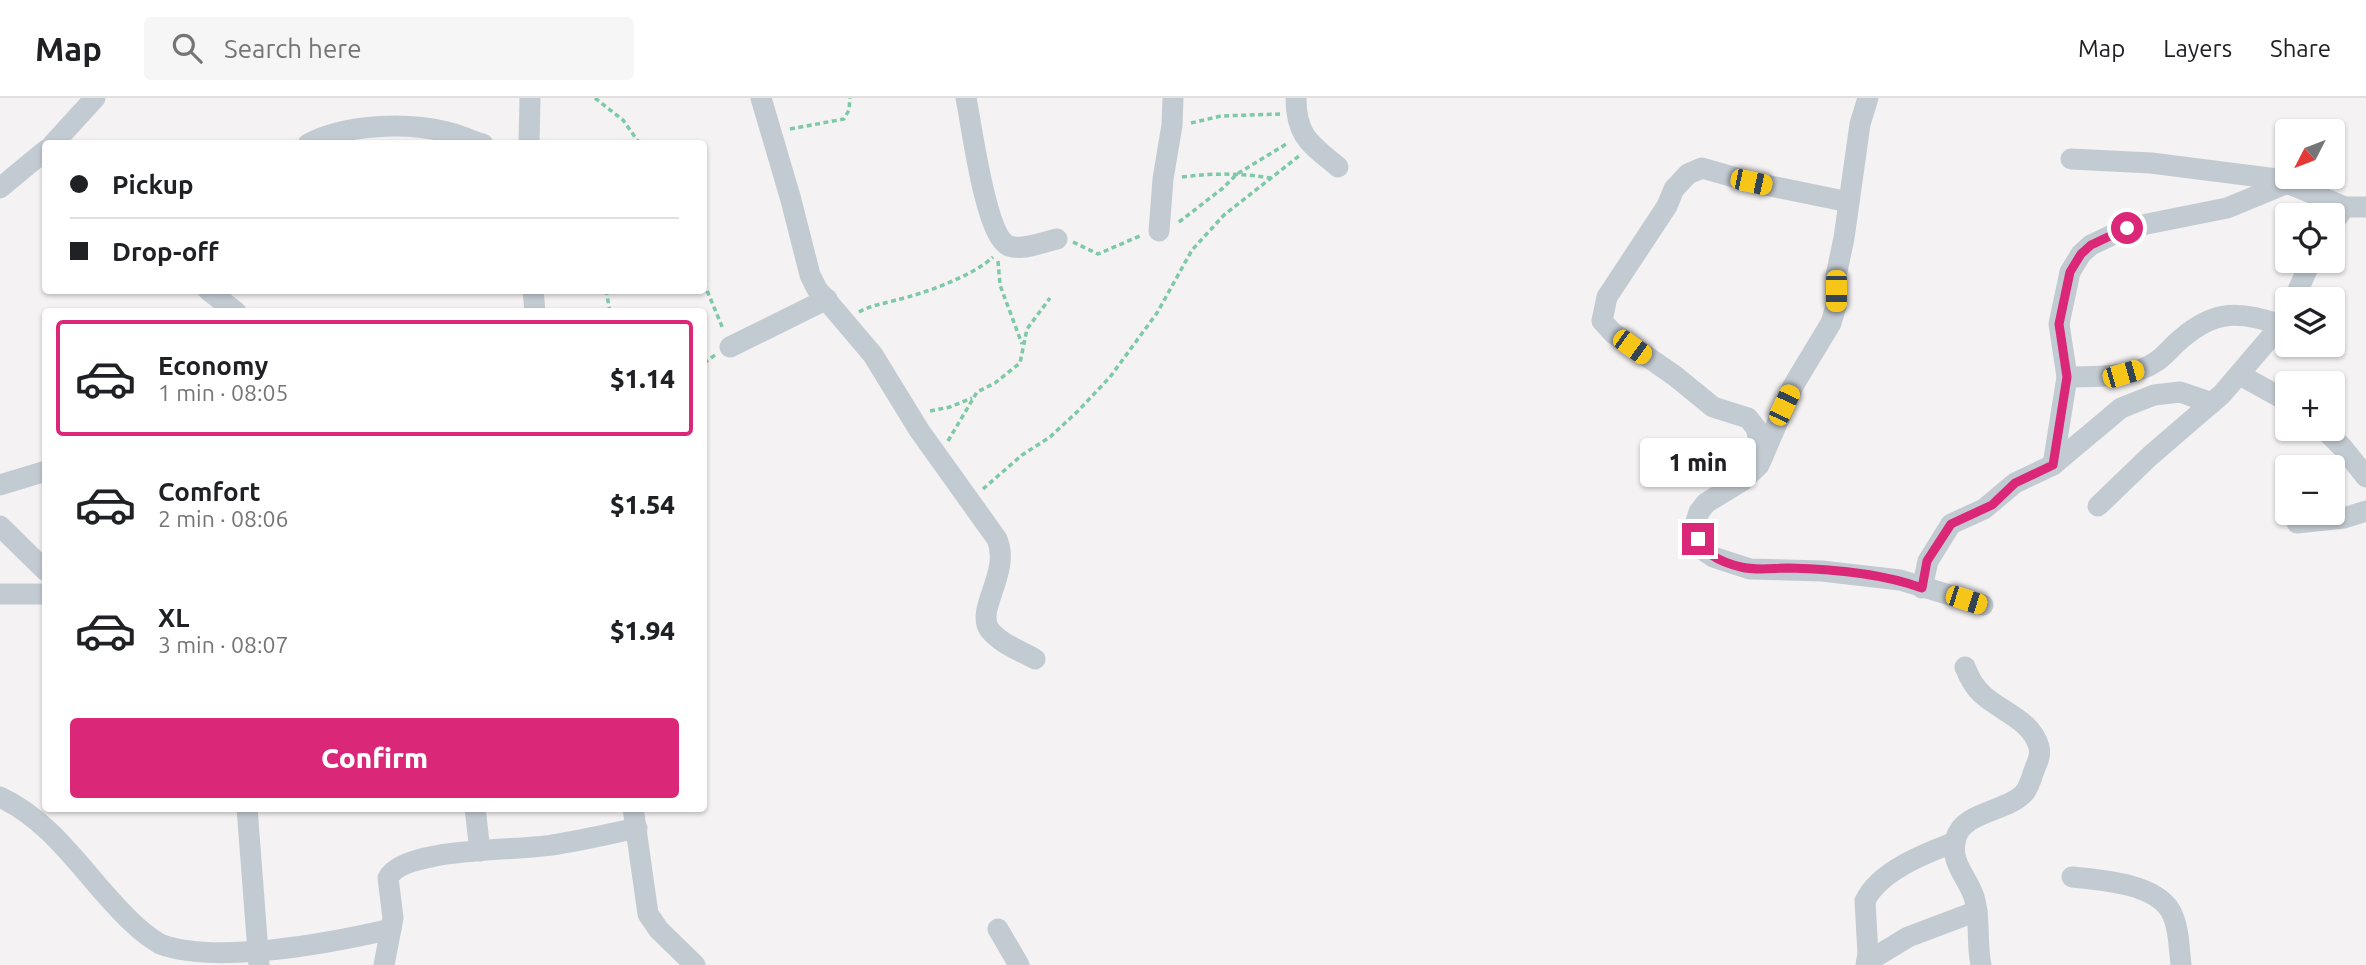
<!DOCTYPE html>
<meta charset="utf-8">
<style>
body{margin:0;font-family:Ubuntu,sans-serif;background:#f6f6f6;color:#202124;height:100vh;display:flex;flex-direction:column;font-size:26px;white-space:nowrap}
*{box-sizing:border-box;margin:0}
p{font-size:23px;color:#757577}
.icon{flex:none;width:38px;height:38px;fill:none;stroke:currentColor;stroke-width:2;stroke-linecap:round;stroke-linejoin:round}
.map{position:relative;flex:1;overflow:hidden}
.panel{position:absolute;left:42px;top:210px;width:665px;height:504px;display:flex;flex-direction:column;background:#fff;border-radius:7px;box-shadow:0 2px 5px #0004}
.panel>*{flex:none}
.top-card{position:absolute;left:42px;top:42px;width:665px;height:154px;border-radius:7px;box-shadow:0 2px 5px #0004;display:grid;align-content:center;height:154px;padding:0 28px;background:#fff}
.needle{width:46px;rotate:228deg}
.controls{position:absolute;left:2275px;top:21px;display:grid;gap:14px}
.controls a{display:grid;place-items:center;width:70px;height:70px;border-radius:7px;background:#fff;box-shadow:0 2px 5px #0004;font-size:35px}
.end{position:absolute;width:32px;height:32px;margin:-16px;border:9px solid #db2777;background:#fff;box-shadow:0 0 0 4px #fff}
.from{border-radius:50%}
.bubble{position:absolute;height:49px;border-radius:7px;background:#fff;box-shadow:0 2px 5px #0004;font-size:23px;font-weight:800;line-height:49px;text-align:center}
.car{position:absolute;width:21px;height:42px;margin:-21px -10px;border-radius:9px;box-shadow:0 0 5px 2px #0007;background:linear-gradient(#f5c518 24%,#345 0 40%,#f5c518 0 76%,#345 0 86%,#f5c518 0)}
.top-card b{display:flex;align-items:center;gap:24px;height:66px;font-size:26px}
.top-card b+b{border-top:2px solid #e0e0e0}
.top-card i{width:18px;height:18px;background:#202124}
ul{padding:12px 0 0;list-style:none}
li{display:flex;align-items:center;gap:21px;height:116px;margin:0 14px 10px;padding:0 14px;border:4px solid transparent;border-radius:7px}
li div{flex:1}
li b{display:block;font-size:26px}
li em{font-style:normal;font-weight:800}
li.on{border-color:#db2777}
li>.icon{width:63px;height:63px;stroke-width:1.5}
.cta{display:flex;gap:14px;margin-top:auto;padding:14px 28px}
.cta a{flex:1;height:80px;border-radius:7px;background:#db2777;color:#fff;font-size:28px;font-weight:800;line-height:80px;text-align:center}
header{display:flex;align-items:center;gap:42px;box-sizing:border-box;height:98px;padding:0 35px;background:#fff;border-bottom:2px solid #e0e0e0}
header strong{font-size:33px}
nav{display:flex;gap:38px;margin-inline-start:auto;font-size:24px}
.search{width:490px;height:63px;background:#f6f6f6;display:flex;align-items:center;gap:18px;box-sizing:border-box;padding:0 24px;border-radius:7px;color:#757577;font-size:26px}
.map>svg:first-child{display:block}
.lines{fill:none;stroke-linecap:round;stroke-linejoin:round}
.path{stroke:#7ec9a7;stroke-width:3.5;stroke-dasharray:5 3.5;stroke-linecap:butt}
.minor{stroke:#c3cbd2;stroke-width:21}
.route{stroke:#db2777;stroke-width:9}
</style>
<header>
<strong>Map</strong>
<div class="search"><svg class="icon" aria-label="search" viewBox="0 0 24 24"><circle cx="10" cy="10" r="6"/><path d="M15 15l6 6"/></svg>Search here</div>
<nav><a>Map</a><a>Layers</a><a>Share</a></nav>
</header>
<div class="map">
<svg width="2366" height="867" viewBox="0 0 2366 867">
<rect width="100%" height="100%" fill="#f4f2f2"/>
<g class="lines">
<g class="path">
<polyline points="595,0 623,22 640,46"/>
<polyline points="1191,25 1221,18 1280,16"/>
<polyline points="790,31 844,21 849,12 850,0"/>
<path d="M1182,79C1212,75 1241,75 1270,80"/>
<polyline points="1179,124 1223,90 1237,76 1288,45"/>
<polyline points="1073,144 1098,156 1142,137"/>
<polyline points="998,163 1000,187 1022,246"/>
<polyline points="704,185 723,231"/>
<polyline points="606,192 610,214"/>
<path d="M859,214C871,207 883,206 896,202C923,196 973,178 993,159"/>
<polyline points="704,265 715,257"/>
<polyline points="930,313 950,309 972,300"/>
<polyline points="948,343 977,294 995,285 1020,265 1027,231 1050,200"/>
<polyline points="983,391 1022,357 1050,339 1078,313 1110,279 1157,215 1192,152 1224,117 1299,58"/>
</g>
<g class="minor">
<path d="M761,0L791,102L810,177L817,191L873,257L919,332L997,441C1011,474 976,510 989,531C999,545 1021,553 1035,561"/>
<path d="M966,0C972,28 985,138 1009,148C1023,153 1043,144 1057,141"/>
<path d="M1296,0C1296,39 1311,46 1338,69"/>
<polyline points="53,46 95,0"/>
<path d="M308,46C346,26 406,24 447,34C459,36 470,43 483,46"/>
<polyline points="529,46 530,0"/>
<polyline points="2071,61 2151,65 2277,81 2345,109"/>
<polyline points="0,90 46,52"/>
<polyline points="1849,104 1751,84 1702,70 1688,76 1674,91 1667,108 1607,199 1602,223 1613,235 1675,278 1713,309 1748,320 1756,330 1763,358 1759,367 1742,383 1706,405 1699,414 1694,430 1701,450 1706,454 1713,459 1750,471 1822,473 1900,482 1983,507"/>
<polyline points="2333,125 2345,109 2366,109"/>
<polyline points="1159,133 1163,81 1172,27 1173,0"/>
<polyline points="208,192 236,214"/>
<polyline points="533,192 535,214"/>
<polyline points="2294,201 2311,163"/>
<polyline points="730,249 827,201"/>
<polyline points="2240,277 2287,303"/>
<path d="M2067,279C2096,278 2132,281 2157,263C2166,257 2173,247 2181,241C2215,211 2241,213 2281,227"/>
<polyline points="2324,331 2343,350 2366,379"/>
<polyline points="1763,358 1793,288 1831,225 1836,208 1836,178 1844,140 1860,26 1868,0"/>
<polyline points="2053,367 2067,279 2059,226 2070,174 2081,156 2091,147 2127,130 2227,110 2288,85"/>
<polyline points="0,387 46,373"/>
<polyline points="2098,408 2150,358 2222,296 2281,227 2287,215"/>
<polyline points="2297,425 2344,420 2366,413"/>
<polyline points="0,428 46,473"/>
<polyline points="1922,490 1928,463 1951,426 1984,411 2015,385 2053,367 2121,310 2154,297 2180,294 2212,305"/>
<polyline points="0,496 46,496"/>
<path d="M1965,569C1969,579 1974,589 1982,596C2001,614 2031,621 2039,649C2041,657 2038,663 2035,670C2032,678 2030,687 2025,694C2008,714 1963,713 1956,740C1949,764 1967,778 1974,799C1981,821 1976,844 1981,867"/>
<path d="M0,699C41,718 69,754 98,788C117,809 136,832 160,846C216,867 331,845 391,831"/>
<polyline points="247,710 259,867"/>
<polyline points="475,710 480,753"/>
<polyline points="633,710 648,816 659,832 695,867"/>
<path d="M2072,779C2101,782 2153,785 2170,812C2179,827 2179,850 2181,867"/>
<polyline points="998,831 1019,867"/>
<polyline points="1867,864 1908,839 1977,813"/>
<path d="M384,867L393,820L388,780C403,749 518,753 552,747C580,743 609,736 637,730"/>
<path d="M1866,867L1868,856L1865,803C1879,773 1926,755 1955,744"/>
</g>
</g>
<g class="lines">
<path class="route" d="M1698,441C1705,458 1724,465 1741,469C1757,473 1773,470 1789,470C1833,471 1881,475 1922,490L1927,463L1951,426L1992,407L2015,385L2053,367L2067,279L2059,226L2070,174L2081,156L2091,147L2127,130"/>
</g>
</svg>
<div class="controls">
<a><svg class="needle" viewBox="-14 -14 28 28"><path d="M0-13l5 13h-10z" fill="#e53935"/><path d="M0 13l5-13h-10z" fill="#757577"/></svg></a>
<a><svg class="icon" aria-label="locate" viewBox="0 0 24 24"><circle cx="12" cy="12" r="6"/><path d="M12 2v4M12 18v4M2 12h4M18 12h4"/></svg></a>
<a><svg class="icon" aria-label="layers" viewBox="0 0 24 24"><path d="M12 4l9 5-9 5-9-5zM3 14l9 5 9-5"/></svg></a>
<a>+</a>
<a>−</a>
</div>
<i class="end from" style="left:2127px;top:130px"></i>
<i class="end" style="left:1698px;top:441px"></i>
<div class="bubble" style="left:1640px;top:340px;width:116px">1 min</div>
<i class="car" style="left:1751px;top:84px;rotate:102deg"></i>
<i class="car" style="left:1836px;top:193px;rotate:180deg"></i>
<i class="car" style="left:1632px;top:249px;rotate:126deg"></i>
<i class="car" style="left:2123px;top:276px;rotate:74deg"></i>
<i class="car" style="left:1784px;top:307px;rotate:25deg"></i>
<i class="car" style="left:1966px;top:502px;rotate:108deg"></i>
<div class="top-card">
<b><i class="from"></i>Pickup</b>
<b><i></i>Drop-off</b>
</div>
<section class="panel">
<ul>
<li class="on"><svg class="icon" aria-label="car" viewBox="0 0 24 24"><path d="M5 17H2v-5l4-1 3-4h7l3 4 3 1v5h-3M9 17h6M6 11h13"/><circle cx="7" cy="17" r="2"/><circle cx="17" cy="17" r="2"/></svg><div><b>Economy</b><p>1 min · 08:05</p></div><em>$1.14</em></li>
<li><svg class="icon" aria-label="car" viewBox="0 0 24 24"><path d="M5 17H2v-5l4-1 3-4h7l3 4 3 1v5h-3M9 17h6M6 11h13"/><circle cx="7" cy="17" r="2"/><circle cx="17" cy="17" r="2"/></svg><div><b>Comfort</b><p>2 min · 08:06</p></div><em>$1.54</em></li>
<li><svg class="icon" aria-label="car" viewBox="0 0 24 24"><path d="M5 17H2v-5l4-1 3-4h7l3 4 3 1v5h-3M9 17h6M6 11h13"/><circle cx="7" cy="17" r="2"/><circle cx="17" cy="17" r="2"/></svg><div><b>XL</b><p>3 min · 08:07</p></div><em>$1.94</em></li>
</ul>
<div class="cta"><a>Confirm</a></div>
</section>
</div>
